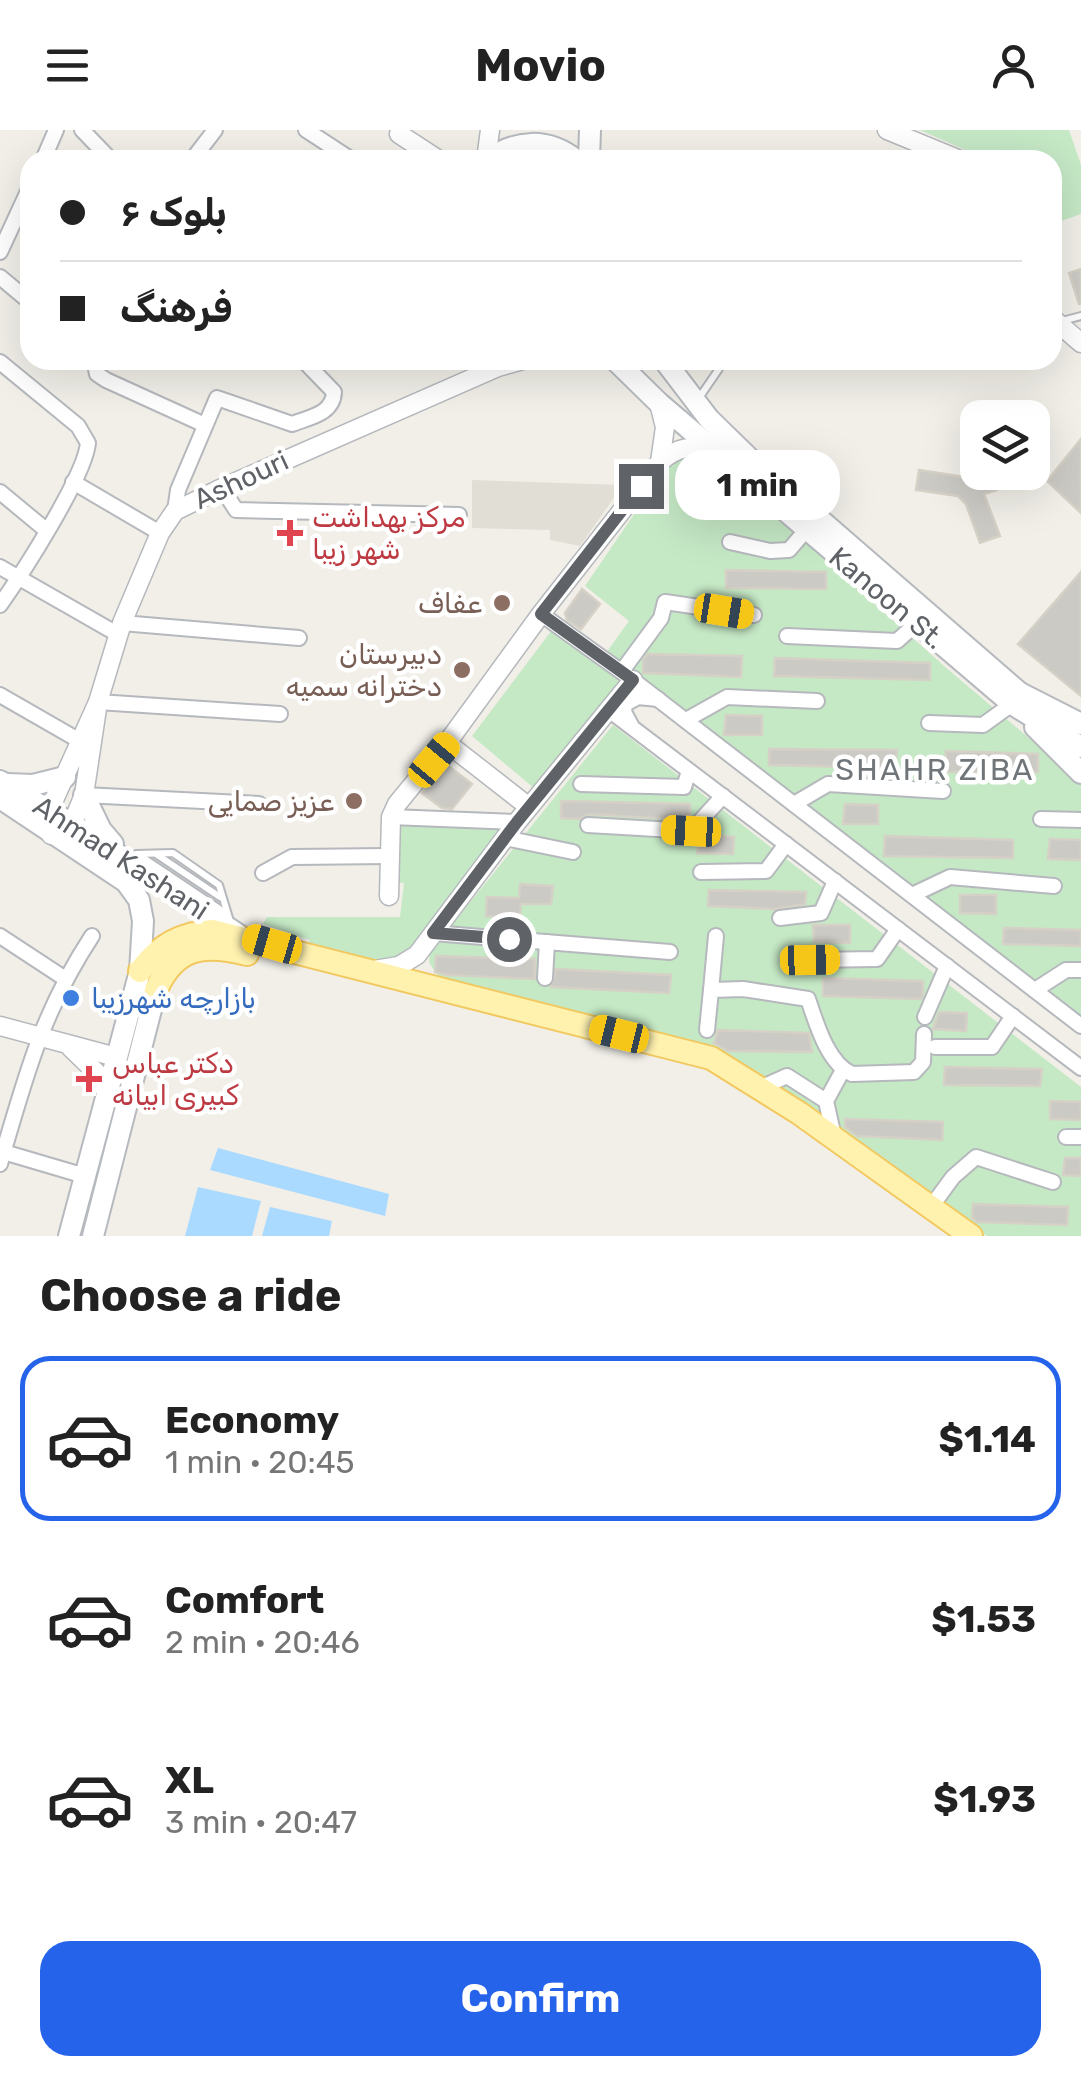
<!DOCTYPE html>
<meta charset="utf-8">
<style>
body{margin:0;font-family:Rubik,Vazirmatn,sans-serif;background:#f6f6f6;color:#222;height:100vh;display:flex;flex-direction:column;font-size:38px;white-space:nowrap}
*{box-sizing:border-box;margin:0}
p{font-size:32px;color:#767676}
.icon{flex:none;width:55px;height:55px;fill:none;stroke:currentColor;stroke-width:2;stroke-linecap:round;stroke-linejoin:round}
.map{position:relative;height:1106px;overflow:hidden}
.panel{display:flex;flex-direction:column;background:#fff;flex:1}
.panel>*{flex:none}
.hud{position:absolute;left:20px;top:20px;width:1042px;height:220px;border-radius:30px;box-shadow:0 10px 40px #0002;display:grid;align-content:center;height:220px;padding:0 40px;background:#fff}
.tools{position:absolute;left:960px;top:270px;display:grid;gap:20px}
.tools a{display:grid;place-items:center;width:90px;height:90px;border-radius:20px;background:#fff;box-shadow:0 10px 40px #0002;font-size:50px}
.end{position:absolute;width:45px;height:45px;margin:-22px;border:12px solid #5f6368;background:#fff;box-shadow:0 0 0 5px #fff}
.from{border-radius:50%}
.bubble{position:absolute;height:70px;border-radius:30px;background:#fff;box-shadow:0 10px 40px #0002;font-size:32px;font-weight:700;line-height:70px;text-align:center}
.car{position:absolute;width:30px;height:60px;margin:-30px -15px;border-radius:12px;box-shadow:0 0 8px 2px #0007;background:linear-gradient(#f5c518 24%,#345 0 40%,#f5c518 0 76%,#345 0 86%,#f5c518 0)}
.hud b{display:flex;align-items:center;gap:35px;height:95px;font-size:38px}
.hud b+b{border-top:2px solid #e0e0e0}
.hud i{width:25px;height:25px;background:#222}
ul{padding:0;list-style:none}
li{display:flex;align-items:center;gap:30px;height:165px;margin:0 20px 15px;padding:0 20px;border:5px solid transparent;border-radius:30px}
li div{flex:1}
li b{display:block;font-size:38px}
li em{font-style:normal;font-weight:700}
li.on{border-color:#2563eb}
li>.icon{width:90px;height:90px;stroke-width:1.5}
h2{padding:0 40px;font-size:45px;line-height:120px}
.button{display:flex;gap:20px;margin-top:auto;padding:20px 40px}
.button a{flex:1;height:115px;border-radius:30px;background:#2563eb;color:#fff;font-size:40px;font-weight:700;line-height:115px;text-align:center}
header{display:flex;justify-content:space-between;align-items:center;height:130px;padding:0 40px;background:#fff;font-size:45px;font-weight:700}
.map>svg:first-child{display:block}
.education{fill:#e1ded6}
.green{fill:#c5e8c5}
.water{fill:#aadaff}
.building{fill:#cccac5;stroke:#d6d1c6;stroke-width:2.5}
.lines{fill:none;stroke-linecap:round;stroke-linejoin:round}
.service-casing{stroke:#b5b8bc;stroke-width:10}
.minor-casing{stroke:#b5b8bc;stroke-width:18}
.tertiary-casing{stroke:#b5b8bc;stroke-width:21}
.secondary-casing{stroke:#b6babf;stroke-width:24}
.primary-casing{stroke:#f2c960;stroke-width:26}
.service{stroke:#fff;stroke-width:6}
.minor{stroke:#fff;stroke-width:14}
.tertiary{stroke:#fff;stroke-width:18}
.secondary{stroke:#fff;stroke-width:20}
.primary{stroke:#fff2af;stroke-width:22}
.route{stroke:#5f6368;stroke-width:12}
.health-dot{fill:#e0444e;stroke:#fff;stroke-width:4}
.education-dot{fill:#8d6e63;stroke:#fff;stroke-width:4}
.shop-dot{fill:#3f7fe0;stroke:#fff;stroke-width:4}
.labels{text-anchor:middle;dominant-baseline:central;stroke-width:9;stroke-linejoin:round;paint-order:stroke}
.street-label{font-size:28px;fill:#5f6368;stroke:#fff}
.health-label{font-size:28px;fill:#be3a42;stroke:#fff;text-anchor:start}
.education-label{font-size:28px;fill:#785e54;stroke:#fff;text-anchor:end}
.shop-label{font-size:28px;fill:#366cbe;stroke:#fff;text-anchor:start}
.neighbourhood-label{font-size:30px;letter-spacing:2.5px;fill:#70757a;stroke:#fff}
</style>
<header><svg class="icon" aria-label="menu" viewBox="0 0 24 24"><path d="M4 6h16M4 12h16M4 18h16"/></svg>Movio<svg class="icon" aria-label="person" viewBox="0 0 24 24"><circle cx="12" cy="8" r="4"/><path d="M4 21q1-7 8-7t8 7"/></svg></header>
<div class="map">
<svg width="1081" height="1106" viewBox="0 0 1081 1106">
<rect width="100%" height="100%" fill="#f1efe8"/>
<polygon class="education" points="472,350 623,355 580,416 550,410 550,400 472,398"/>
<g class="green">
<polygon points="920,0 1069,0 1081,35 1081,84 1053,94 1052,30 988,30"/>
<polygon points="701,325 711,327 944,536 1081,652 1081,888 606,523 629,491 585,456 667,336 682,326"/>
<polygon points="552,500 622,552 535,659 472,606"/>
<polygon points="613,595 1081,957 1081,1106 987,1106 751,942 441,852 429,832 430,822"/>
<polygon points="397,696 499,696 502,702 410,823 380,835 307,818 310,810 263,794 267,787 400,787 404,753 395,752"/>
</g>
<g class="water">
<polygon points="218,1018 389,1064 385,1086 210,1040"/>
<polygon points="198,1057 261,1071 252,1106 185,1106"/>
<polygon points="270,1077 332,1091 329,1106 262,1106"/>
</g>
<g class="building">
<polygon points="1081,139 1081,173 1079,174 1069,143"/>
<polygon points="1081,309 1081,383 1047,351"/>
<polygon points="969,337 978,339 978,342 991,342 997,360 984,364 1000,406 980,413 966,374 958,366 916,360 919,340 964,347"/>
<polygon points="726,440 826,442 826,459 726,458"/>
<polygon points="1081,442 1081,566 1018,514"/>
<polygon points="582,459 600,474 581,499 567,490 565,483"/>
<polygon points="648,524 742,526 741,547 643,543 643,530"/>
<polygon points="775,528 930,533 930,550 774,546"/>
<polygon points="726,585 762,586 762,605 724,605"/>
<polygon points="769,619 897,620 895,638 769,635"/>
<polygon points="946,621 1038,624 1038,642 945,642"/>
<polygon points="446,634 472,654 452,679 442,678 422,663"/>
<polygon points="561,671 690,674 690,687 687,690 589,684 580,689 561,688"/>
<polygon points="845,674 878,675 878,694 843,694"/>
<polygon points="701,705 734,707 733,724 697,723"/>
<polygon points="885,706 1013,710 1013,728 884,726"/>
<polygon points="1050,709 1081,710 1081,730 1048,729"/>
<polygon points="520,754 553,756 551,774 521,774 520,787 486,786 487,767 519,768"/>
<polygon points="709,760 806,762 805,774 775,779 708,776"/>
<polygon points="960,765 996,765 996,784 960,783"/>
<polygon points="813,795 850,795 850,813 814,812"/>
<polygon points="1004,798 1081,800 1081,816 1003,814"/>
<polygon points="436,826 535,829 535,849 447,845 435,842"/>
<polygon points="556,839 671,845 669,863 551,857"/>
<polygon points="823,848 923,851 923,866 921,869 823,866"/>
<polygon points="939,882 967,883 966,901 933,899"/>
<polygon points="718,900 809,903 812,922 728,921 714,913"/>
<polygon points="945,937 1042,939 1040,956 944,955"/>
<polygon points="1050,971 1081,972 1081,990 1050,989"/>
<polygon points="845,989 943,992 942,1010 857,1006 845,997"/>
<polygon points="1065,1028 1081,1028 1081,1046 1063,1045"/>
<polygon points="973,1074 1068,1077 1067,1095 977,1092 972,1088"/>
</g>
<g class="lines">
<g class="service-casing">
<g id="service">
<polyline points="1062,191 1081,186"/>
<polyline points="699,268 725,230"/>
<polyline points="156,724 220,767"/>
<polyline points="139,725 224,782"/>
<polyline points="132,727 136,724 173,723 219,755 229,788"/>
</g>
</g>
<g class="minor-casing">
<g id="minor">
<polyline points="82,0 111,30"/>
<polyline points="306,0 352,30"/>
<polyline points="43,30 56,0"/>
<polyline points="192,30 215,0"/>
<polyline points="0,122 30,57"/>
<polyline points="0,147 30,172"/>
<polyline points="94,230 97,244 106,250 205,295"/>
<polyline points="73,352 160,403"/>
<polyline points="222,358 236,380 459,385"/>
<polyline points="0,362 46,400"/>
<path d="M175,381L178,360L217,268L292,294C310,287 333,284 334,262L303,230"/>
<polyline points="730,412 770,421 789,420 807,399"/>
<polyline points="0,437 119,505"/>
<path d="M0,475C22,444 85,346 88,313L78,296L0,232"/>
<polyline points="541,484 633,550 1081,896"/>
<polyline points="122,493 299,508"/>
<polyline points="787,506 897,511 917,493"/>
<polyline points="622,541 661,488 665,472 754,485"/>
<polyline points="0,565 80,611"/>
<polyline points="98,572 280,584"/>
<polyline points="609,580 1081,938"/>
<polyline points="686,590 727,567 817,571"/>
<polyline points="929,593 983,595 1012,574"/>
<polyline points="631,595 624,582 625,574 638,567 658,569"/>
<polyline points="581,654 684,657 689,641"/>
<polyline points="84,665 259,674"/>
<polyline points="794,674 828,654 943,661"/>
<polyline points="391,687 517,692"/>
<polyline points="1041,689 1081,690"/>
<polyline points="588,695 691,701 723,666"/>
<polyline points="505,708 573,722"/>
<polyline points="701,742 766,741 786,714"/>
<polyline points="263,743 292,727 389,726"/>
<polyline points="912,765 950,747 1054,756"/>
<polyline points="780,788 821,783 835,751"/>
<polyline points="433,803 670,822"/>
<polyline points="0,806 64,848"/>
<polyline points="810,830 877,829 898,799"/>
<polyline points="545,848 547,812"/>
<polyline points="711,860 716,806"/>
<polyline points="1035,860 1066,840 1081,840"/>
<polyline points="925,887 947,836"/>
<path d="M707,900L711,860L743,859L808,869C816,892 827,933 852,944L914,942L923,932L924,904"/>
<polyline points="935,917 992,917 1013,886"/>
<polyline points="760,958 787,946 826,971 834,1007"/>
<polyline points="826,971 843,940"/>
<polyline points="1066,1007 1081,1007"/>
<polyline points="0,1021 85,1046"/>
<path d="M0,1034C25,948 42,882 92,806"/>
<polyline points="931,1077 953,1047 976,1027 1053,1052"/>
</g>
</g>
<g class="tertiary-casing">
<g id="tertiary">
<polyline points="887,0 960,30"/>
<polyline points="399,4 439,30"/>
<polyline points="486,30 490,0"/>
<polyline points="1052,188 1081,213"/>
<polyline points="659,273 665,297 660,332"/>
<polyline points="98,572 84,665 72,694 51,705 49,681 98,572 122,493 160,403 175,381 222,358 498,237 523,230"/>
<polyline points="447,613 529,677"/>
<path d="M389,766L391,687L397,674L447,613L541,484L660,332C678,316 690,316 713,320"/>
<polyline points="374,840 399,836 417,825 517,692 633,550"/>
<polyline points="0,896 116,927"/>
<polyline points="71,918 99,945 106,963"/>
</g>
</g>
<g class="secondary-casing">
<g id="secondary">
<path d="M487,30C516,10 547,7 576,30"/>
<polyline points="589,30 590,0"/>
<polyline points="615,230 659,273 1012,574 1081,617"/>
<polyline points="664,230 709,289 749,328 1021,564"/>
<polyline points="1020,563 1081,594"/>
<polyline points="1035,597 1081,643"/>
<polyline points="0,651 72,694 239,805"/>
<polyline points="8,654 33,655 65,647"/>
<polyline points="84,665 101,700 113,714"/>
<polyline points="0,668 126,752 139,770 143,791 140,841 69,1106"/>
<polyline points="93,1106 156,860"/>
</g>
</g>
<g class="primary-casing">
<g id="primary">
<path d="M140,841C160,815 179,804 212,801L711,928L799,983L971,1106"/>
<path d="M156,860C175,816 205,813 247,824"/>
</g>
</g>
<use href="#service" class="service"/>
<use href="#minor" class="minor"/>
<use href="#tertiary" class="tertiary"/>
<use href="#secondary" class="secondary"/>
<use href="#primary" class="primary"/>
</g>
<g class="lines">
<polyline class="route" points="509,809 433,803 517,692 633,550 541,484 641,356"/>
</g>
<g class="health-dot">
<path d="M285 388h10v10h10v10h-10v10h-10v-10h-10v-10h10z"/>
<path d="M84 934h10v10h10v10h-10v10h-10v-10h-10v-10h10z"/>
</g>
<g class="education-dot">
<circle cx="502" cy="473" r="10"/>
<circle cx="462" cy="540" r="10"/>
<circle cx="354" cy="671" r="10"/>
</g>
<circle class="shop-dot" cx="71" cy="868" r="10"/>
<g class="labels">
<g class="street-label">
<text transform="translate(241 350) rotate(-25)">Ashouri</text>
<text transform="translate(887 468) rotate(40)">Kanoon St.</text>
<text transform="translate(121 728) rotate(33)">Ahmad Kashani</text>
</g>
<g class="health-label">
<text x="312" y="387">مرکز بهداشت<tspan x="312" dy="32">شهر زیبا</tspan></text>
<text x="112" y="933">دکتر عباس<tspan x="112" dy="32">کبیری ابیانه</tspan></text>
</g>
<g class="education-label">
<text x="482" y="473">عفاف</text>
<text x="442" y="524">دبیرستان<tspan x="442" dy="32">دخترانه سمیه</tspan></text>
<text x="334" y="671">عزیز صمایی</text>
</g>
<g class="shop-label">
<text x="91" y="868">بازارچه شهرزیبا</text>
</g>
<g class="neighbourhood-label">
<text x="935" y="640">SHAHR ZIBA</text>
</g>
</g>
</svg>
<div class="tools">
<a><svg class="icon" aria-label="layers" viewBox="0 0 24 24"><path d="M12 4l9 5-9 5-9-5zM3 14l9 5 9-5"/></svg></a>
</div>
<i class="end from" style="left:509px;top:809px"></i>
<i class="end" style="left:641px;top:356px"></i>
<div class="bubble" style="left:675px;top:320px;width:165px">1 min</div>
<i class="car" style="left:724px;top:481px;rotate:99deg"></i>
<i class="car" style="left:434px;top:630px;rotate:40deg"></i>
<i class="car" style="left:691px;top:701px;rotate:273deg"></i>
<i class="car" style="left:272px;top:814px;rotate:286deg"></i>
<i class="car" style="left:810px;top:830px;rotate:89deg"></i>
<i class="car" style="left:619px;top:904px;rotate:284deg"></i>
<div class="hud">
<b><i class="from"></i>بلوک ۶</b>
<b><i></i>فرهنگ</b>
</div>
</div>
<section class="panel">
<h2>Choose a ride</h2>
<ul>
<li class="on"><svg class="icon" aria-label="car" viewBox="0 0 24 24"><path d="M5 17H2v-5l4-1 3-4h7l3 4 3 1v5h-3M9 17h6M6 11h13"/><circle cx="7" cy="17" r="2"/><circle cx="17" cy="17" r="2"/></svg><div><b>Economy</b><p>1 min · 20:45</p></div><em>$1.14</em></li>
<li><svg class="icon" aria-label="car" viewBox="0 0 24 24"><path d="M5 17H2v-5l4-1 3-4h7l3 4 3 1v5h-3M9 17h6M6 11h13"/><circle cx="7" cy="17" r="2"/><circle cx="17" cy="17" r="2"/></svg><div><b>Comfort</b><p>2 min · 20:46</p></div><em>$1.53</em></li>
<li><svg class="icon" aria-label="car" viewBox="0 0 24 24"><path d="M5 17H2v-5l4-1 3-4h7l3 4 3 1v5h-3M9 17h6M6 11h13"/><circle cx="7" cy="17" r="2"/><circle cx="17" cy="17" r="2"/></svg><div><b>XL</b><p>3 min · 20:47</p></div><em>$1.93</em></li>
</ul>
<div class="button"><a>Confirm</a></div>
</section>
